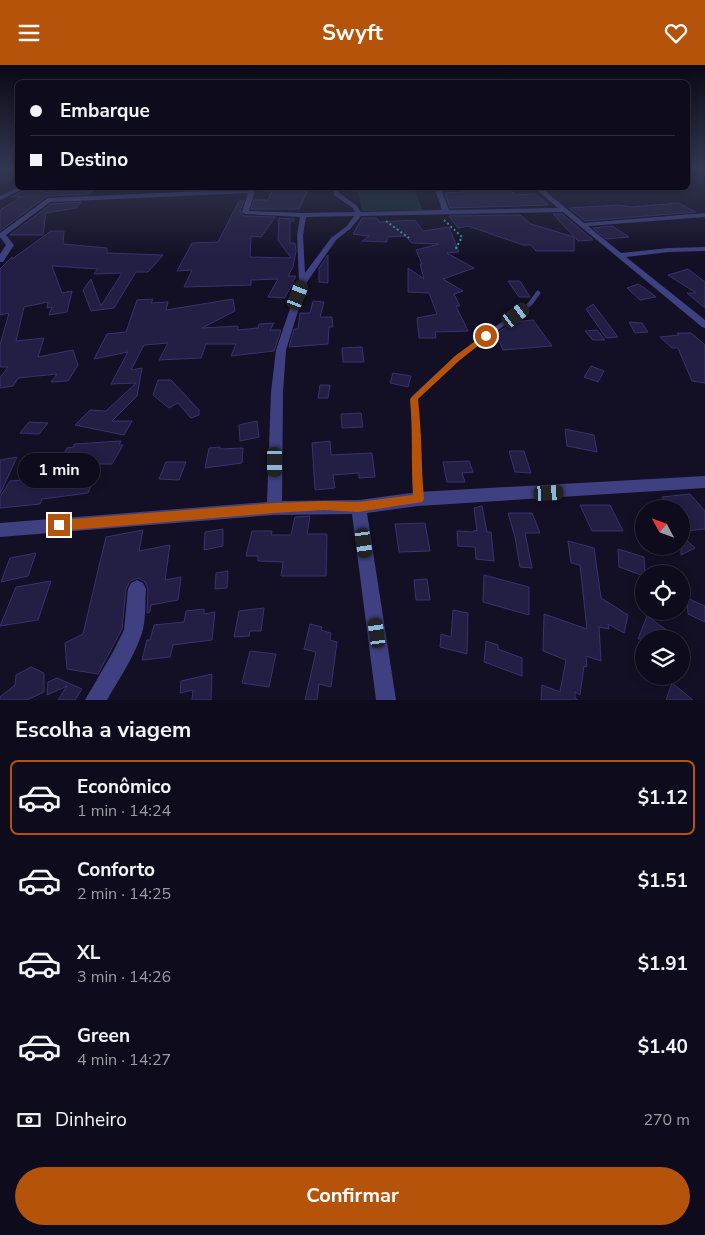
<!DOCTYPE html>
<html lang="pt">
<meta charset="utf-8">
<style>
body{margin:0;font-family:"Nunito Sans",sans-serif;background:#171525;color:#f1f3f6;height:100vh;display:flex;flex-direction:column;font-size:19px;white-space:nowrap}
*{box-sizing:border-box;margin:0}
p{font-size:16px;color:#9b9ba3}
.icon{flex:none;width:28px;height:28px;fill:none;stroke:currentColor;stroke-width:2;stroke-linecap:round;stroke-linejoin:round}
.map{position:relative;height:635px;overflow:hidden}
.side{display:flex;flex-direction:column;background:#0e0c1c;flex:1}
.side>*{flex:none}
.top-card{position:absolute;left:15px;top:15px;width:675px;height:110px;border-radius:8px;box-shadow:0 2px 8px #0003,0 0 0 1px #2e2c3b;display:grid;align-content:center;height:110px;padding:0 15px;background:#0e0c1c}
.needle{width:32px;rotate:311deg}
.tools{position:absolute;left:635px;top:435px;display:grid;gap:10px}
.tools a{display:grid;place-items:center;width:55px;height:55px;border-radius:50%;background:#0e0c1c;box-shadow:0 2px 8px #0003,0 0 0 1px #2e2c3b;font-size:25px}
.end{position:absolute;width:22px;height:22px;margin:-11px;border:6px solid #b45309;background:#fff;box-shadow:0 0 0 2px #fff}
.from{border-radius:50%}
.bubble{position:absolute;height:35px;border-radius:18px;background:#0e0c1c;box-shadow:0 2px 8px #0003,0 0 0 1px #2e2c3b;font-size:16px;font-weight:700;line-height:35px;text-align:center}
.car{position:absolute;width:15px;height:30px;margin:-15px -8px;border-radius:6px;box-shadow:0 0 4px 1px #0007;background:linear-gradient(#222 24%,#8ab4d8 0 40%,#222 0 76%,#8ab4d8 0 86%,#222 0)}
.top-card b{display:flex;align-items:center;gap:18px;height:48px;font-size:19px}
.top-card b+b{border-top:1px solid #2e2c3b}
.top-card i{width:12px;height:12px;background:#f1f3f6}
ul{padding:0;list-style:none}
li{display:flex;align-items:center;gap:15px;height:75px;margin:0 10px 8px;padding:0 5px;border:2px solid transparent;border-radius:8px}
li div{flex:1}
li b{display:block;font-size:19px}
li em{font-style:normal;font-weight:700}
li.current{border-color:#b45309}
li>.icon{width:45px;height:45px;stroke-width:1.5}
h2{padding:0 15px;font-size:22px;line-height:60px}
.pay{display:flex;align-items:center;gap:12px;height:55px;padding:0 15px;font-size:19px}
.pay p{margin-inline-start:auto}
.action{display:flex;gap:10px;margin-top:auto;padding:10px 15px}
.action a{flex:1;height:58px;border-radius:30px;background:#b45309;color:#fff;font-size:20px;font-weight:700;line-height:58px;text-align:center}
header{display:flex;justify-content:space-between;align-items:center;height:65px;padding:0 15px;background:#b45309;color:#fff;font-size:22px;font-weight:700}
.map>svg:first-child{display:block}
.green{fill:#142e2c}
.building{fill:#231e44;stroke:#3a316f}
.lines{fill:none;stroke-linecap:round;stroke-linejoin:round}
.path{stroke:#37b0a1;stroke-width:2;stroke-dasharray:2 2.5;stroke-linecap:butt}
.service-far2{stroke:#3f4081;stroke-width:4.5}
.service-far1{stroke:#3f4081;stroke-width:5.5}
.service{stroke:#3f4081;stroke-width:8}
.minor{fill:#3f4081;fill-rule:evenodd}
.route{fill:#b45309}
</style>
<header><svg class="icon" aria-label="menu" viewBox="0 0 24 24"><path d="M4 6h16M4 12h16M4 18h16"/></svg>Swyft<svg class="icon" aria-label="heart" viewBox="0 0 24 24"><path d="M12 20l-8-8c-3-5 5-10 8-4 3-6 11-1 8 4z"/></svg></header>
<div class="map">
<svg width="705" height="635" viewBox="0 0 705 635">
<rect width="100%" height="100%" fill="#131025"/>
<polygon class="green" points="358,123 413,123 423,145 362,146"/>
<g class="building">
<polygon points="306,122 305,127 307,127 299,144 251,144 254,135 268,135 273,123"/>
<polygon points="504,122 516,130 535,129 548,140 450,143 445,128 463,127 461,125 474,126 471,123"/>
<polygon points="26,124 45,127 93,126 89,129 47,131 0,166 0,145 21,132 11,132"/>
<polygon points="239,136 244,136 240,146 244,151 275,152 261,172 251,171 250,192 291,193 278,175 279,153 294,154 294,156 290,156 290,178 295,178 296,186 293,202 288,211 296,211 285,233 268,232 278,214 251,215 251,220 184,222 192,205 177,206 192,178 218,177"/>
<polygon points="81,137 76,143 46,148 43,170 10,170 51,139"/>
<polygon points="678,138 696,147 585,156 569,143 619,140 632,142"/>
<polygon points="553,149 562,149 593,175 578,176"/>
<polygon points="520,150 531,159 574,172 574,186 536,186 531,180 523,180 468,161 458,163 449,151"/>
<polygon points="362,153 377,153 379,157 415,155 423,166 449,162 459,187 447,188 474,203 443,214 463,226 454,229 460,241 456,241 468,266 435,267 436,273 419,273 417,253 437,249 429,228 408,227 408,203 424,214 420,199 422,199 416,185 439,179 412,178 405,171 387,172 387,177 362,176 369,171 353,169"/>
<polygon points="612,161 629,172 606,174 593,163"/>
<polygon points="51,166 64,166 63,179 107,183 107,188 163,190 148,207 136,207 114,243 91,246 83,225 91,214 101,241 122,208 94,209 98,204 52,201 62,228 72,226 67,247 49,250 52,242 47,243 48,237 24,242 16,276 44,273 38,292 73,285 78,300 68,316 51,317 57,309 18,313 13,321 0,323 0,313 8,302 0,302 0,280 9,248 0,250 0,204 12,192 12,194"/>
<polygon points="328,190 328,218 319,217 319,203"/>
<polygon points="688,204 705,217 705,243 687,228 696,228 668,210"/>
<polygon points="508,216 520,216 530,232 519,232"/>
<polygon points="638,219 643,222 656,232 640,235 627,223"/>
<polygon points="153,234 151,238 168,237 166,245 233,234 235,246 202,263 238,261 238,265 258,263 259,259 274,258 270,265 281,265 274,286 231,291 236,279 206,279 201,293 159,295 168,278 144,280 131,305 142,303 137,331 112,356 132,356 124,370 75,360 90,345 106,346 136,318 111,319 128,287 94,294 107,269 126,267 137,235"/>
<polygon points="313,236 324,237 320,252 332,252 333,262 329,262 328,279 289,282 294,264 298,264 300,248 310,248"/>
<polygon points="593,239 618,272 606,273 605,271 586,244"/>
<polygon points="533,255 552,281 503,285 496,269 513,257"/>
<polygon points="629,257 642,258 648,267 635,268"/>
<polygon points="597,265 605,275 593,275 585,266"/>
<polygon points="677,268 691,268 705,280 705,318 692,316 678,283 672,283 660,272 679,270"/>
<polygon points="362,282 364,297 343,297 342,283"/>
<polygon points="591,301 604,306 598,317 584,312"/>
<polygon points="393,308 411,311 408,322 390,318"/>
<polygon points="158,315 171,315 199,345 199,350 191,353 178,338 169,343 153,330"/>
<polygon points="320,320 330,320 328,333 318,333"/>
<polygon points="361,348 363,362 342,363 341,349"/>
<polygon points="257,356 259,372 240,376 239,360"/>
<polygon points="29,357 48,358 39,369 20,368"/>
<polygon points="565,364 594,370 597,387 567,381"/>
<polygon points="121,376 119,380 123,380 112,399 100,399 88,428 42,434 40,439 0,443 0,432 10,416 51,413 67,383 74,382 74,379"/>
<polygon points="330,376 331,390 372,388 375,412 359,413 359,408 333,410 335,423 315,425 312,378"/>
<polygon points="220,382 220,384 243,383 242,398 205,403 209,383"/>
<polygon points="509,386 524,386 531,408 515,407"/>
<polygon points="17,392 0,429 0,395"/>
<polygon points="469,396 473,407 462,408 465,417 447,417 443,397"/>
<polygon points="166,397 186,397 179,415 159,414"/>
<polygon points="690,429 705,446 705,464 687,466 681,458 681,444 671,444 662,432"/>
<polygon points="580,440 610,440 623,466 592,466"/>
<polygon points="482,441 487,467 491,467 494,496 476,494 475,482 458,481 457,466 474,467 474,465 477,466 474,443"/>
<polygon points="508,448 532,448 540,468 525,468 532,503 520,502 515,472"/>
<polygon points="310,451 307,469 327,469 326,511 281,511 283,497 258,496 258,491 246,491 252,466 272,466 271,470 291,470 295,452"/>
<polygon points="425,458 430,486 399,487 395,459"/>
<polygon points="223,464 223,481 204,485 205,467"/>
<polygon points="143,465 139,486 170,480 165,515 181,512 178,535 151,540 150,547 147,548 148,524 145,517 138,513 130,516 126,524 122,564 98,609 67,604 65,578 83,569 106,472"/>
<polygon points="681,470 695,483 681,490"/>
<polygon points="568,476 594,483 601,533 628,550 624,568 608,559 609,564 599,562 601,596 586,591 587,602 584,601 580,630 575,627 575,633 578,635 541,635 542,620 560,627 566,595 543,586 544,549 587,564 580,500 571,498"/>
<polygon points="618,484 644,492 645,509 644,511 619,502"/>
<polygon points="36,488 28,511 1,517 10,493"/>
<polygon points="228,506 227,523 215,524 216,508"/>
<polygon points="484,510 529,522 529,550 483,537"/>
<polygon points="427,514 430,535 416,535 414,515"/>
<polygon points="51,516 38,555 0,561 16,522"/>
<polygon points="687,533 705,541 705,557 688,549"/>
<polygon points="264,543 261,566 250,566 249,571 234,572 239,546"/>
<polygon points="204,544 204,549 215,547 212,575 173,580 170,592 142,595 147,575 150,575 154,560 184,557 186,546"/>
<polygon points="453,545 468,548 467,589 440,582 441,569 451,572"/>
<polygon points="647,551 679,574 638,574"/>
<polygon points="310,559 322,562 321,565 331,568 330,575 337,577 331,622 319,619 317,635 305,635 316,587 304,584"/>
<polygon points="486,576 498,580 498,584 522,593 522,611 484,597"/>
<polygon points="250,586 276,589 269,622 242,618"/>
<polygon points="31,602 44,608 44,627 27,635 0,635 0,632 15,620 16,610"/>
<polygon points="212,609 211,635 192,635 193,625 180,628 181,616"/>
<polygon points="57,613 82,624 75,635 58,635 67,621 47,630 48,617"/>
<polygon points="672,618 693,635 666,635"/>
</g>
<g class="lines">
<g class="path">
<polyline points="444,155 462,172 455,185"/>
<polyline points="386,156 409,173"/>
</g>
<polyline class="service-far2" points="474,280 530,239 538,228"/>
<polyline class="service-far1" points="417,372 414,333 457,293 476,279"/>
<polyline class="service" points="417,371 418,434"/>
<g class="minor">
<polygon points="19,122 27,122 0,135 0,131"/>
<path d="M333,122H339V128L357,141L361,147L442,145L434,122H440L449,145L558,143L534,122H540L584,158L705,148V152L588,161L621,188L669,183L705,182V186L669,187L626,192L705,255V263L702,262L563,147L361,151L351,163L336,175L307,217L286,285L283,327L282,436L359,435L418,427L705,411V423L418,441L367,448L396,635H376L352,449L274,450L0,472V458L267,437L271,327L276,285L299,217L297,170L300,152L245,149L242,147L248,128L50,137L6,170L14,180L3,197H0V189L6,180L0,172V168L48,133L252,124L255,126L249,146L303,148L355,147L353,143L334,130ZM354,151L347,161L331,173L305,208L303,170L306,152Z"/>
<path d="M137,515L143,518L146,524C145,538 146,555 142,568C134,592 119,614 107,635H85L113,587L124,565L128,524L131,518Z"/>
</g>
</g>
<linearGradient id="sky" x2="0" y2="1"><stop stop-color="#0a0914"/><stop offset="0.54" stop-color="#333751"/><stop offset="1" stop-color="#333751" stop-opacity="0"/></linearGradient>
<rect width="705" height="193" fill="url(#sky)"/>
<path class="route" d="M484,270L490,271L460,295L418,334C422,368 421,401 424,434L422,437L358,447L324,445L274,448L59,466L55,464L53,460L55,457L59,455L274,438L324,436L358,437L413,430C411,398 413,366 410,334L455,291Z"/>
</svg>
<div class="tools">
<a><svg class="needle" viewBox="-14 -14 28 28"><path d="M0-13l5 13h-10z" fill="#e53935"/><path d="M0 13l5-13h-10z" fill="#9b9ba3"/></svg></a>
<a><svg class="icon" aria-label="locate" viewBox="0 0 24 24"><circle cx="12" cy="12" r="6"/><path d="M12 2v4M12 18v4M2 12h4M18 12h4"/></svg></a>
<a><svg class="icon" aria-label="layers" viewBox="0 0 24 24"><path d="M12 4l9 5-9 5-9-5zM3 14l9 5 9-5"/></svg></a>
</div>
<i class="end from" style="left:486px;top:271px"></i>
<i class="end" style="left:59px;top:460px"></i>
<div class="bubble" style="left:18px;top:388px;width:82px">1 min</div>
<i class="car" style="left:298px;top:230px;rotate:21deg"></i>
<i class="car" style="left:516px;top:250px;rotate:53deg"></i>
<i class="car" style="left:275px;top:397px;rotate:180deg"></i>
<i class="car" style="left:549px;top:428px;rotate:87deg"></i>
<i class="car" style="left:364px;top:478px;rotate:172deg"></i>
<i class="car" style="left:377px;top:568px;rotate:352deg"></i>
<div class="top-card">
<b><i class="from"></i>Embarque</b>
<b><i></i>Destino</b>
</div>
</div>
<section class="side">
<h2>Escolha a viagem</h2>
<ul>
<li class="current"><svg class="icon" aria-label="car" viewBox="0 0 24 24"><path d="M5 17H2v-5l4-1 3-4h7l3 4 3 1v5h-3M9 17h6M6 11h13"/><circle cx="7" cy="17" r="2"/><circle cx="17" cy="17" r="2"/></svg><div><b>Econômico</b><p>1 min · 14:24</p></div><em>$1.12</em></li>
<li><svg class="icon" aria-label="car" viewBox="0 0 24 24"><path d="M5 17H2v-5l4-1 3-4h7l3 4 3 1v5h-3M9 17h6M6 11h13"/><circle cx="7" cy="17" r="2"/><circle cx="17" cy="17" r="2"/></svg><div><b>Conforto</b><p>2 min · 14:25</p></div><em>$1.51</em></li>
<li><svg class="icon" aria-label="car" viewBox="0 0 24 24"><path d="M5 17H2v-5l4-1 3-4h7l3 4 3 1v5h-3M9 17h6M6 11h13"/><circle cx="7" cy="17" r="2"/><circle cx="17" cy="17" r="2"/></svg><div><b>XL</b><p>3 min · 14:26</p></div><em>$1.91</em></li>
<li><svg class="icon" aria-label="car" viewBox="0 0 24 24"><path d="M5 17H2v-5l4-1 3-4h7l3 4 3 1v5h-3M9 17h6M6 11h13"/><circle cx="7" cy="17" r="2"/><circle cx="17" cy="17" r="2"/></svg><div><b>Green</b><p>4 min · 14:27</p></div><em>$1.40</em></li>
</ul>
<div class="pay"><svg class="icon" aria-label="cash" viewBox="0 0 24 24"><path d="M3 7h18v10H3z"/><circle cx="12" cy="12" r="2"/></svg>Dinheiro<p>270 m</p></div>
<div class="action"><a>Confirmar</a></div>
</section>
